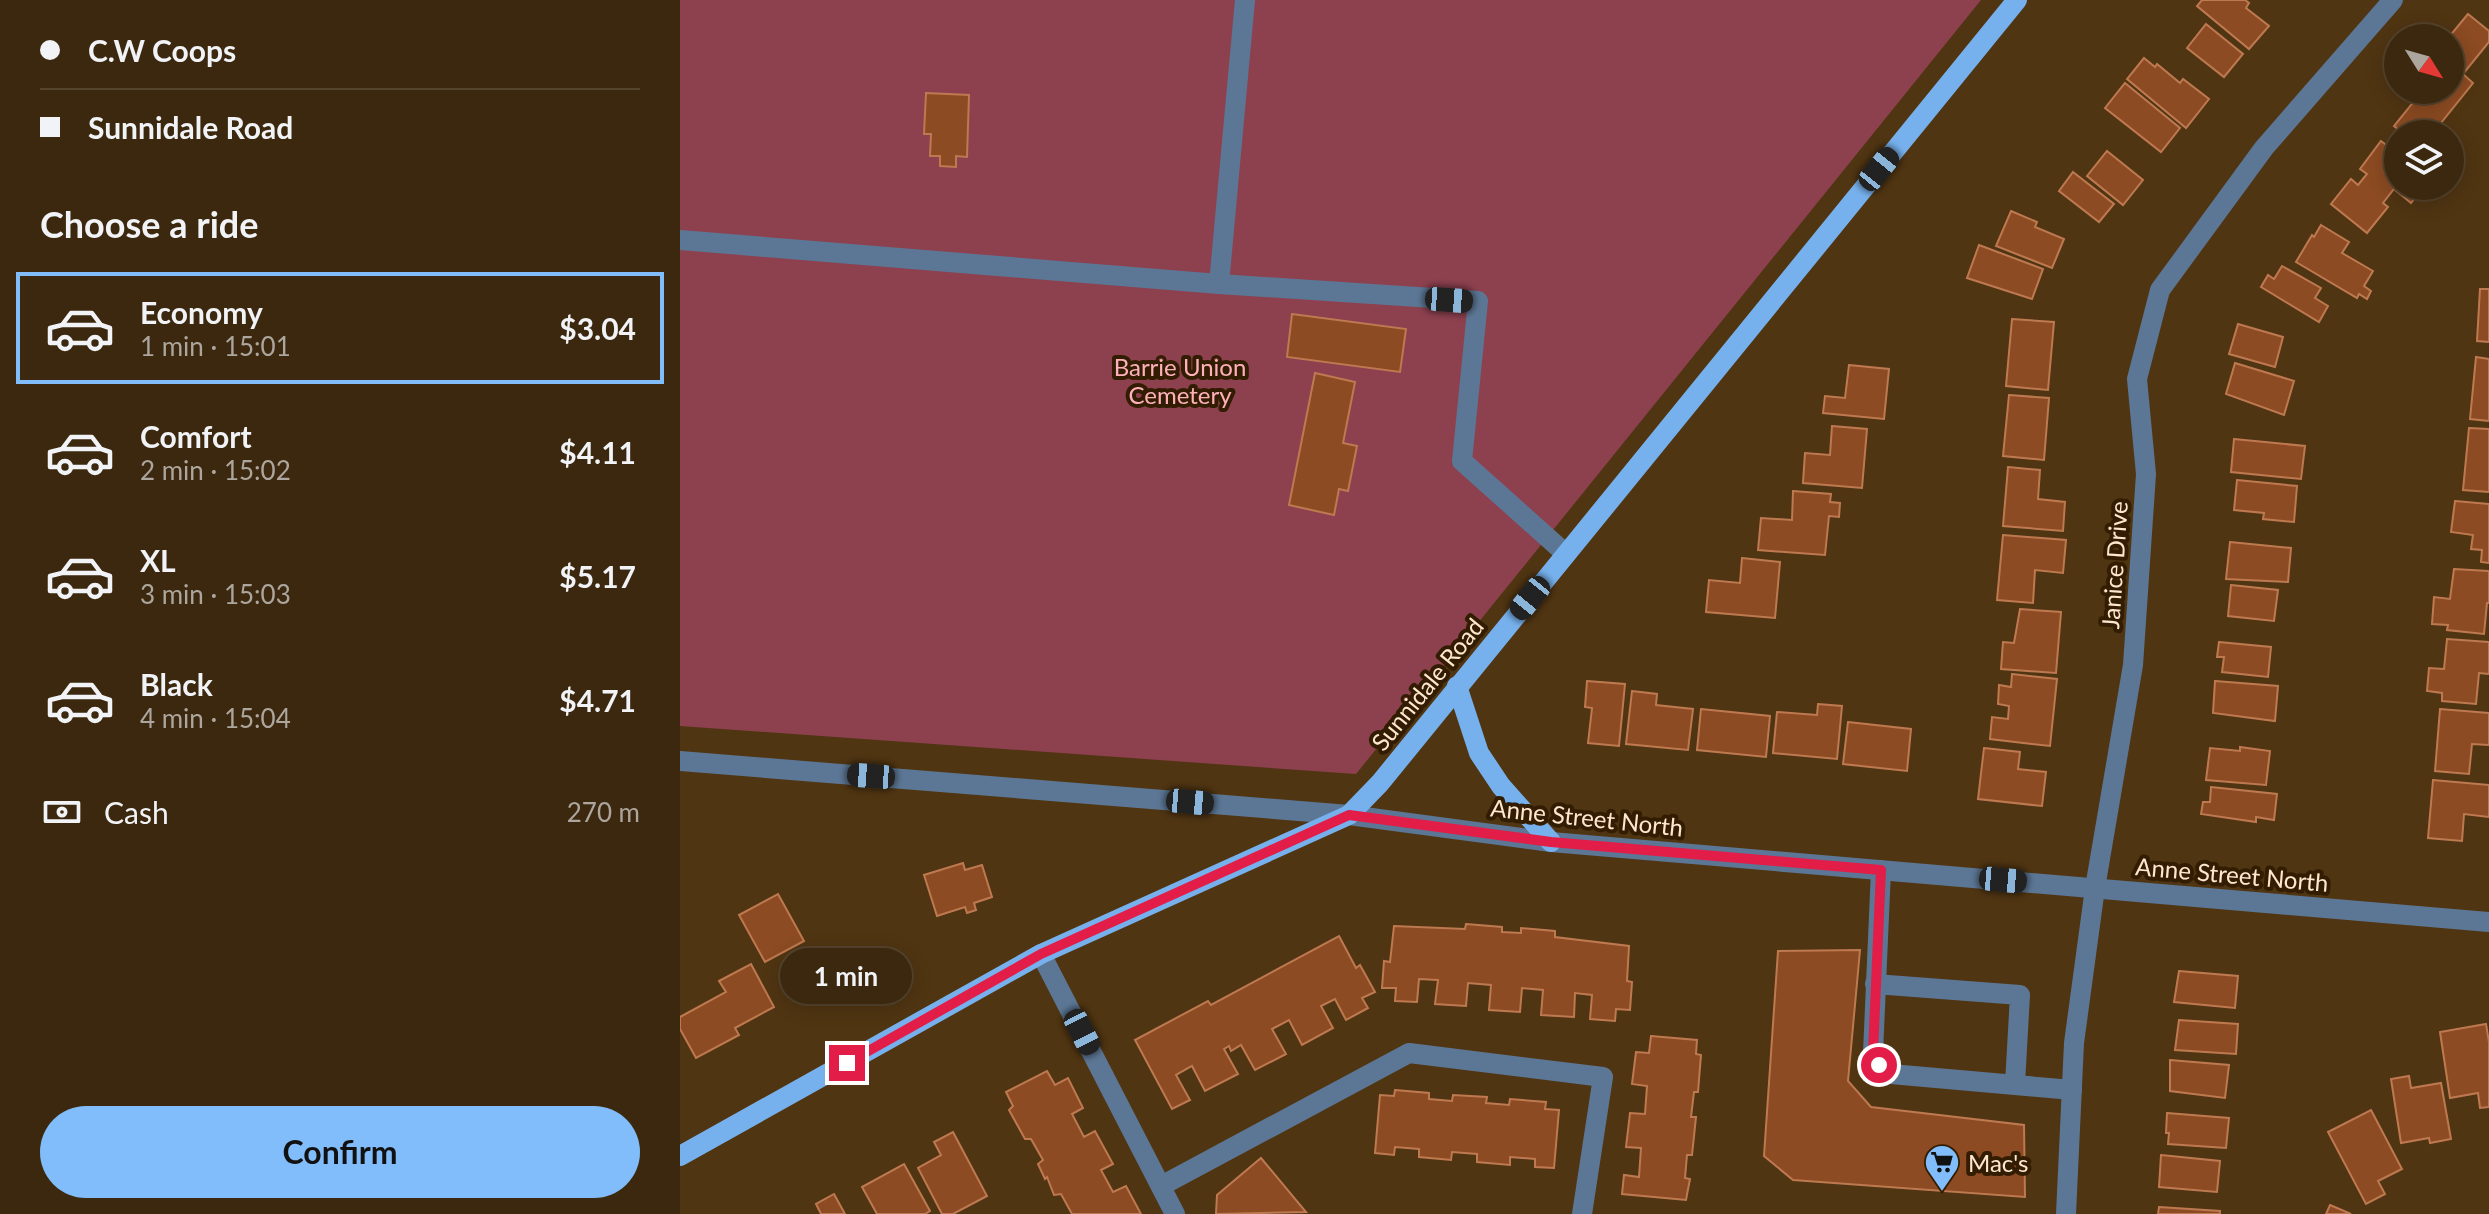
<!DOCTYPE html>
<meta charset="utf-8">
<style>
body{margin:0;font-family:Lato,sans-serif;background:#433017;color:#f1f3f6;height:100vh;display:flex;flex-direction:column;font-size:30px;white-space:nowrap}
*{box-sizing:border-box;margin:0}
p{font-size:26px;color:#aca69e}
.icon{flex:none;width:44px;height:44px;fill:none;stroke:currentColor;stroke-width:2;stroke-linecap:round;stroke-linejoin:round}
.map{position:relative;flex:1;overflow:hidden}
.side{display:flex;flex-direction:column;background:#3c280e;width:680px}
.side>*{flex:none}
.top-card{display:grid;align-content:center;height:176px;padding:0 40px;background:#3c280e}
.needle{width:52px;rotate:127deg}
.buttons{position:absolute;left:1704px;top:24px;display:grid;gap:16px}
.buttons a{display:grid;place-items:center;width:80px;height:80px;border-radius:50%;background:#3c280e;box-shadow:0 4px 20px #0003,0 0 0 2px #55442e;font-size:40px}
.end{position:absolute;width:36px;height:36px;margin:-18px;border:10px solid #e11d48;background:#fff;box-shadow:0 0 0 4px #fff}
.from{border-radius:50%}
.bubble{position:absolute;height:56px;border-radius:28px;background:#3c280e;box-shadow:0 4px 20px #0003,0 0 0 2px #55442e;font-size:26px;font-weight:700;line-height:56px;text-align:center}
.car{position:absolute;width:24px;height:48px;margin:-24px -12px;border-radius:10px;box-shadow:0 0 6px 2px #0007;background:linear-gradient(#222 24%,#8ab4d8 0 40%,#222 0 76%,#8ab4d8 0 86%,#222 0)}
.top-card b{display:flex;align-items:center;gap:28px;height:76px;font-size:30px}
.top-card b+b{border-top:2px solid #55442e}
.top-card i{width:20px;height:20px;background:#f1f3f6}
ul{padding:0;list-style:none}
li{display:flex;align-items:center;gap:24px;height:112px;margin:0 16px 12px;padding:0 24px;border:4px solid transparent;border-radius:0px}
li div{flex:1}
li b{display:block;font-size:30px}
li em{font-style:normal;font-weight:700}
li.current{border-color:#81bdfa}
li>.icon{width:72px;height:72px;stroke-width:1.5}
h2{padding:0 40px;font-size:36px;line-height:96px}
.pay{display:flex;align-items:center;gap:20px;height:88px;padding:0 40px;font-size:30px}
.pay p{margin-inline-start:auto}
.cta{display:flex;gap:16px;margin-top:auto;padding:16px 40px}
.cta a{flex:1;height:92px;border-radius:48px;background:#81bdfa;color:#111;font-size:32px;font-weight:700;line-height:92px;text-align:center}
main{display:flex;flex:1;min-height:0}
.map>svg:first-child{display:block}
.green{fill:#8d414f}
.building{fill:#8c4b22;stroke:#be7951;stroke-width:2}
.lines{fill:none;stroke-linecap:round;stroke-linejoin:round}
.minor{stroke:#5c7795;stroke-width:20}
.major{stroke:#77b1ed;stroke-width:20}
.route{stroke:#e11d48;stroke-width:10}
.labels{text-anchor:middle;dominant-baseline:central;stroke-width:8;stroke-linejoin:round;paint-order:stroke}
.park-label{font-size:24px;fill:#feb0bb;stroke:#321d02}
.street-label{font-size:24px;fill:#fee7ce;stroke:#321d02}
.poi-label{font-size:24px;fill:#fee7ce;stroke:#321d02;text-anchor:start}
</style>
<main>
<section class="side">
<div class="top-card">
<b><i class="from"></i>C.W Coops</b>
<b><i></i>Sunnidale Road</b>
</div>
<h2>Choose a ride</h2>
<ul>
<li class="current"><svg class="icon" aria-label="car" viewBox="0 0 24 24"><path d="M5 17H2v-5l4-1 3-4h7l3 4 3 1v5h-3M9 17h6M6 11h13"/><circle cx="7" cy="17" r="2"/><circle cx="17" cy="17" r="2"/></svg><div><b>Economy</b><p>1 min · 15:01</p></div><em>$3.04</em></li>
<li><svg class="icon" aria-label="car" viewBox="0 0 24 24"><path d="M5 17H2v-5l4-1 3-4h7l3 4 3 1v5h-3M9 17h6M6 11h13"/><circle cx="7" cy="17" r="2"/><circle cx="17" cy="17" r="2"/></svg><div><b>Comfort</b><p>2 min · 15:02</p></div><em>$4.11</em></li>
<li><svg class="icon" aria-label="car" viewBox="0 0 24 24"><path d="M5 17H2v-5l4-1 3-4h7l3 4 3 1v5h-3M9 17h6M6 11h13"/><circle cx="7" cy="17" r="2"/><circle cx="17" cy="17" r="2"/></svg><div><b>XL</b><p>3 min · 15:03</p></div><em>$5.17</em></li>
<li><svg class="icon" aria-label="car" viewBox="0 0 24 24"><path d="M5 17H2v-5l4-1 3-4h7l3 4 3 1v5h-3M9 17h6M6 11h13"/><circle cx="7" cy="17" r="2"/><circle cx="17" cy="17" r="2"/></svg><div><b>Black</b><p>4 min · 15:04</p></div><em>$4.71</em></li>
</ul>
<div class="pay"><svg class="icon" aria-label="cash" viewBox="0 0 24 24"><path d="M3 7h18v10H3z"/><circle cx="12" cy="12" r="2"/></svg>Cash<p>270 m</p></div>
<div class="cta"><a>Confirm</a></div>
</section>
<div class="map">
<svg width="1809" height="1214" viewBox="0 0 1809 1214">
<rect width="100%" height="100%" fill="#503512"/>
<polygon class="green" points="0,0 1301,0 676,774 0,726"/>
<g class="building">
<polygon points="1522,0 1565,0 1569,3 1566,8 1589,26 1569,49 1517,6"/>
<polygon points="1788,14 1809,31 1809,42 1783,74 1793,83 1761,123 1771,131 1769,134 1724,134 1714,126 1743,90 1770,90 1768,38"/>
<polygon points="1526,24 1563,54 1544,77 1507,48"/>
<polygon points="1464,58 1475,67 1477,64 1500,83 1503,79 1529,99 1506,128 1447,79"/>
<polygon points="1445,83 1500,128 1481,152 1425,108"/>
<polygon points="246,93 289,95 287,157 276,156 276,167 260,166 260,156 250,156 251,134 244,134"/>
<polygon points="1701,141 1718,154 1718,186 1744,186 1731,203 1714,189 1703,203 1708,207 1687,233 1651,204 1671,179 1678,185 1687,174 1680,169"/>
<polygon points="1427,151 1463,180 1443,205 1407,176"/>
<polygon points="1393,172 1434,204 1419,222 1379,191"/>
<polygon points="1331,211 1357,222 1355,227 1384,239 1372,268 1316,246"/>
<polygon points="1641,225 1669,242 1662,253 1693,271 1684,286 1691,291 1687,299 1679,294 1677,298 1616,262 1632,235 1634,237"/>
<polygon points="1299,245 1363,269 1352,299 1287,278"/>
<polygon points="1602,266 1641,288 1635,298 1648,306 1639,322 1581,287 1588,275 1594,279"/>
<polygon points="1800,289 1809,289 1809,342 1797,341"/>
<polygon points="612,314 726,329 720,372 607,357"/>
<polygon points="1332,319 1374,322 1368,390 1326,386"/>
<polygon points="1558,324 1603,337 1595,367 1549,354"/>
<polygon points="1796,357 1809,359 1809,421 1790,419"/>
<polygon points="1555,363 1614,381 1604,415 1546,394"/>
<polygon points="1169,365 1209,369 1204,419 1143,413 1145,396 1165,398"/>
<polygon points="635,373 675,382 663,443 677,446 668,491 659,489 654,515 609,505"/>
<polygon points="1329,395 1369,398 1364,460 1323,456"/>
<polygon points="1152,426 1187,429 1182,488 1123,483 1125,453 1150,455"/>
<polygon points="1789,428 1809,429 1809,492 1783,490"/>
<polygon points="1554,439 1625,446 1621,479 1551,472"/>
<polygon points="1328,467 1360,470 1358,499 1385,502 1383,531 1323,526"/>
<polygon points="1557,480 1617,486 1614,522 1583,519 1584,513 1554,510"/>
<polygon points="1113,491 1151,494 1150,502 1160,503 1159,517 1149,516 1145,555 1078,550 1081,518 1112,520"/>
<polygon points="1775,501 1809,504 1809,563 1801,562 1802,550 1791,549 1793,535 1771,532"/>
<polygon points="1323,535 1386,540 1383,573 1355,570 1353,603 1317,600"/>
<polygon points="1550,542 1611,548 1608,582 1546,579"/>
<polygon points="1062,558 1100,562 1095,618 1026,612 1029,580 1060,583"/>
<polygon points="1774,569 1809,571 1809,603 1807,603 1804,634 1767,630 1768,625 1752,624 1754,597 1770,599"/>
<polygon points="1551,585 1598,590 1594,621 1548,616"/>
<polygon points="1340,609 1381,612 1376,673 1321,669 1323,642 1334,643"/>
<polygon points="1767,639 1809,642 1809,674 1799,673 1796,704 1762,701 1762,693 1747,691 1749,668 1764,669"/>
<polygon points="1539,642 1591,647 1588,677 1542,672 1544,657 1537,657"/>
<polygon points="1332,674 1377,679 1370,746 1310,739 1312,717 1328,719 1329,706 1318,704 1319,685 1331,687"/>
<polygon points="907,681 945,684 939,746 908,743 912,708 905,707"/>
<polygon points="1535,681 1598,686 1595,721 1533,713"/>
<polygon points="952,691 977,694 976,705 1013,709 1008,750 946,744"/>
<polygon points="1138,704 1162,706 1157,759 1093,753 1097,712 1137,715"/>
<polygon points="1021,709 1090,716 1086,757 1017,750"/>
<polygon points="1760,709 1809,713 1809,745 1792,744 1789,774 1755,771"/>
<polygon points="1168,722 1231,729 1227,771 1163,764"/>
<polygon points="1560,747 1590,751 1586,785 1526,780 1530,748 1560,751"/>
<polygon points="1304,748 1340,752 1338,769 1366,772 1362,806 1298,799"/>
<polygon points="1753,780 1809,785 1809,817 1784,814 1782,841 1748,838"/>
<polygon points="1531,787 1597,794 1594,820 1576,817 1576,822 1521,814 1523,802 1530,802"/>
<polygon points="283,863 285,870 302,865 312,897 294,903 296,910 287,913 285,907 257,916 244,875"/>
<polygon points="98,894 124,941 85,962 59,915"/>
<polygon points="786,924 822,927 822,932 841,933 841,928 875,931 875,937 949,946 947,981 952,982 950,1010 936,1009 935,1021 910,1019 912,995 895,993 894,1017 861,1015 863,990 842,988 840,1012 809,1010 811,985 788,983 786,1006 755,1004 758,980 739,979 737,1002 715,1001 716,988 702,988 704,961 710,962 714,926 785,929"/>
<polygon points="659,936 676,968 680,965 695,992 682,998 688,1008 666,1020 655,999 641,1006 653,1028 622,1045 609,1020 592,1029 606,1054 575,1070 561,1045 551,1051 549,1046 544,1049 558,1074 525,1091 512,1066 496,1075 510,1100 492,1109 455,1040 528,1001 531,1005"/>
<polygon points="1180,950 1168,1081 1191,1107 1344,1125 1345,1197 1113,1180 1084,1156 1098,951"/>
<polygon points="71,964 94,1007 55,1028 59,1035 16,1058 0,1029 0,1017 46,992 39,981"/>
<polygon points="1499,971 1558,976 1555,1008 1494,1002"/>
<polygon points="1499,1020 1558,1024 1556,1054 1495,1050"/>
<polygon points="1806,1024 1809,1042 1809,1107 1800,1108 1798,1093 1770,1098 1760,1032"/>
<polygon points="971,1036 1017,1040 1016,1054 1021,1055 1018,1092 1014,1092 1011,1117 1016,1117 1012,1155 1007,1155 1005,1178 1010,1179 1006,1200 942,1194 944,1175 959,1177 961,1148 946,1147 950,1113 965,1114 967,1086 952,1084 956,1052 969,1053"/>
<polygon points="1490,1060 1549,1065 1545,1098 1490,1091"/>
<polygon points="367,1071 375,1085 388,1078 403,1108 392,1114 404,1137 415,1131 433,1164 421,1170 433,1192 446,1186 461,1214 392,1214 381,1194 374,1195 367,1177 365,1179 358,1164 363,1160 351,1139 345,1139 329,1110 333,1106 326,1092"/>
<polygon points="1729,1076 1731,1088 1761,1083 1771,1139 1750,1143 1749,1138 1721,1143 1711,1079"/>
<polygon points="715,1090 749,1093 749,1099 772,1101 773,1095 807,1097 806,1103 829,1105 830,1099 866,1102 865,1109 879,1110 874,1168 855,1167 855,1159 830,1157 830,1165 797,1162 797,1154 772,1152 771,1160 739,1157 739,1149 715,1147 714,1155 695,1153 700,1095 714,1096"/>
<polygon points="1691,1110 1722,1169 1698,1181 1705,1194 1686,1204 1648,1132"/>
<polygon points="1487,1113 1549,1118 1546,1148 1488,1144 1489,1133 1486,1133"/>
<polygon points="273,1132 307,1196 273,1214 262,1214 238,1168 261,1155 254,1142"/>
<polygon points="1481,1155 1540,1161 1537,1192 1479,1187"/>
<polygon points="581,1158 626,1212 536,1214 537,1195"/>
<polygon points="224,1164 250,1211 245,1214 197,1214 182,1187"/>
<polygon points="154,1194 165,1214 141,1214 136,1204"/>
<polygon points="1650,1205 1671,1214 1646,1214"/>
<polygon points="1479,1207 1540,1211 1540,1214 1478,1214"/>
</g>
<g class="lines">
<g class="minor">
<polyline points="0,240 539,284 798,301 782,461 886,554"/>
<polyline points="539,284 565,0"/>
<polyline points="0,761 669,815 871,842 1809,922"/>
<polyline points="1201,870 1193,1053 1199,1065 1211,1074 1392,1090"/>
<polyline points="361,954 495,1214"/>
<polyline points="1195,984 1340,995 1335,1084"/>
<polyline points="481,1186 729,1053 923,1077 902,1214"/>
<polyline points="1386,1214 1394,1043 1415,888 1453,665 1466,474 1457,379 1480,290 1584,148 1713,0"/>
</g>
<g class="major">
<polyline points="777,686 799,753 821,786 871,842"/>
<polyline points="0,1156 361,954 669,815 700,783 1337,0"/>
</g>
</g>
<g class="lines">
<polyline class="route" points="167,1063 361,954 669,815 871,842 1201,870 1193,1053 1199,1065"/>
</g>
<defs>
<g id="supermarket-pin" transform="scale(1.8)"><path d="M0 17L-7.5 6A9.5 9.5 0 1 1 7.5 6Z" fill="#81bdfa" stroke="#321d02"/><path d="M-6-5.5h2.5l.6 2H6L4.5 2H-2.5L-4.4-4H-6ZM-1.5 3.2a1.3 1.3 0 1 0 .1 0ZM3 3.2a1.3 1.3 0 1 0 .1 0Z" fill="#111"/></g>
</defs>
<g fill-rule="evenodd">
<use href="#supermarket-pin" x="1262" y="1162"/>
</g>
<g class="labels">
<g class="park-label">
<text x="500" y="366">Barrie Union<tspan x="500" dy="28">Cemetery</tspan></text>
</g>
<g class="street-label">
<text transform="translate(1434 565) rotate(-86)">Janice Drive</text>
<text transform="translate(747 684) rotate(-51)">Sunnidale Road</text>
<text transform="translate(907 817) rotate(6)">Anne Street North</text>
<text transform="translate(1552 874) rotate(5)">Anne Street North</text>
</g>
<g class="poi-label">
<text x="1288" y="1162">Mac's</text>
</g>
</g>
</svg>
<div class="buttons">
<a><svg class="needle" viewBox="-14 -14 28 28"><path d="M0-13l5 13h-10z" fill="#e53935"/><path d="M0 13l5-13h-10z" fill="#aca69e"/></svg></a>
<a><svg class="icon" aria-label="layers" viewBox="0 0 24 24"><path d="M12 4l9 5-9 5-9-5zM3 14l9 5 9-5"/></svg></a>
</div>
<i class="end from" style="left:1199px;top:1065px"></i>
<i class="end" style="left:167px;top:1063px"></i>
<div class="bubble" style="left:100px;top:948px;width:132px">1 min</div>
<i class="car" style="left:1199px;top:169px;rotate:39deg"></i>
<i class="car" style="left:769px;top:300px;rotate:94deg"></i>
<i class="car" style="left:850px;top:598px;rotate:219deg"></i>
<i class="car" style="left:191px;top:776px;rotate:274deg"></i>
<i class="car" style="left:510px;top:802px;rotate:95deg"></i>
<i class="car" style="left:1323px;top:880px;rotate:95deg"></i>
<i class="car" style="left:402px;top:1032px;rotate:153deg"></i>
</div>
</main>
